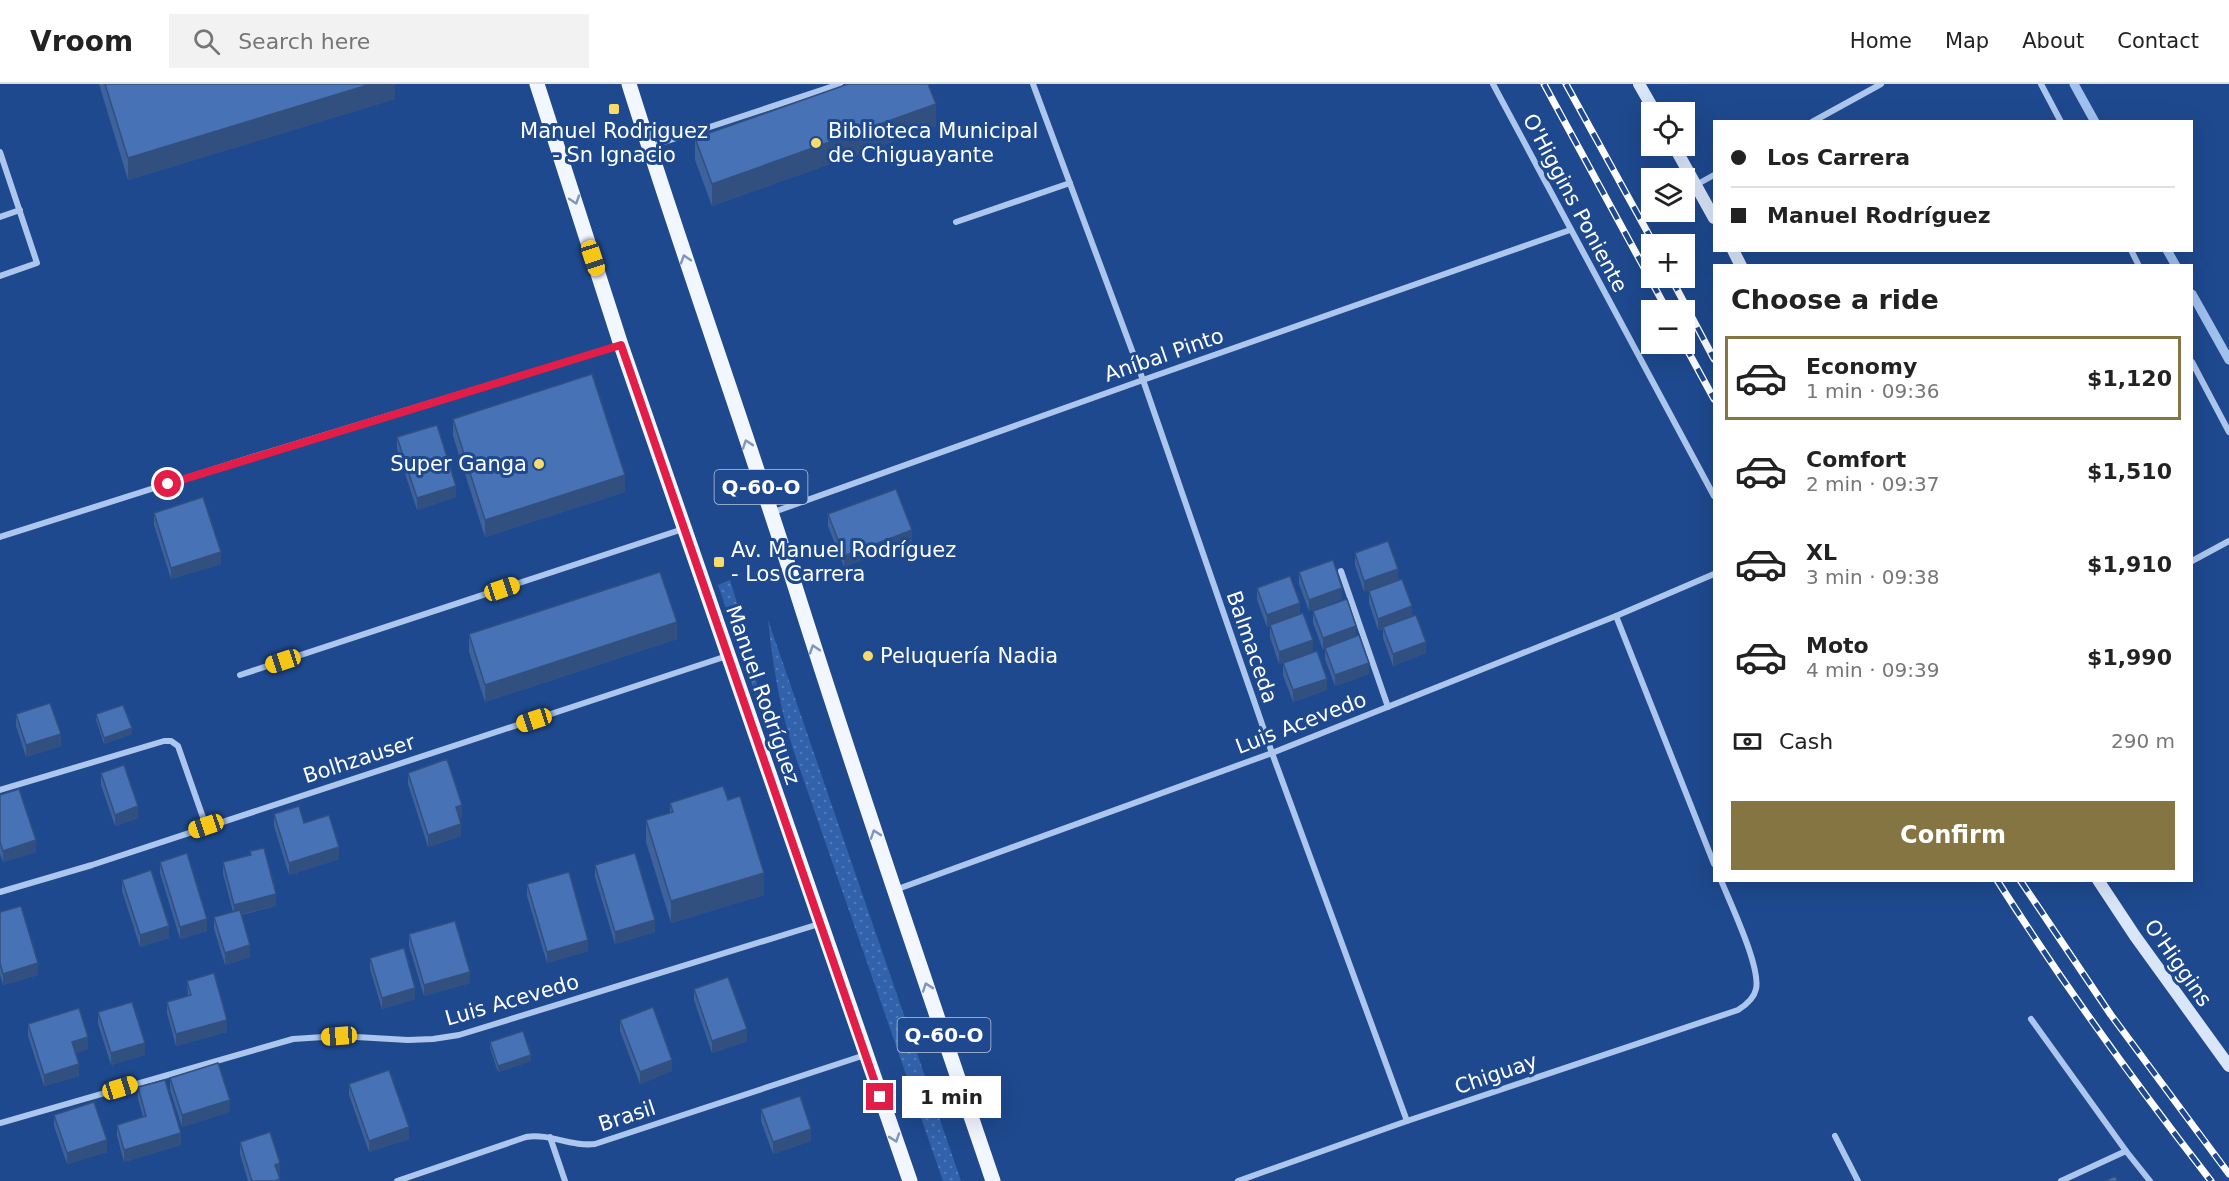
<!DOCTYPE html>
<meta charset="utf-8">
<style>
body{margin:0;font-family:"DejaVu Sans",sans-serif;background:#f2f2f2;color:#222;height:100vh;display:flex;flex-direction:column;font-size:22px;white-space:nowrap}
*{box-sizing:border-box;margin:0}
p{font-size:20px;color:#767676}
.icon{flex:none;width:33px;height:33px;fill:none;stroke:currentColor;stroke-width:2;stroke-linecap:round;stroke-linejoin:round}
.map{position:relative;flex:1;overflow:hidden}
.drawer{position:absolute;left:1713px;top:180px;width:480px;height:618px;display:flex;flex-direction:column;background:#fff;border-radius:0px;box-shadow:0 6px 24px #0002}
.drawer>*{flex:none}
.guide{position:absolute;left:1713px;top:36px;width:480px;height:132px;border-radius:0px;box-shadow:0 6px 24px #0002;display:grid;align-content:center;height:132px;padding:0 18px;background:#fff}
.controls{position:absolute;left:1641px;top:18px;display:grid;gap:12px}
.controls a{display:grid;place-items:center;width:54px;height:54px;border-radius:0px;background:#fff;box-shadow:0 6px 24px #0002;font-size:30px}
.end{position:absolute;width:27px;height:27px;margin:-14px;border:8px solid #e11d48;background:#fff;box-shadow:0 0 0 3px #fff}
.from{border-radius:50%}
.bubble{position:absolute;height:42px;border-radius:0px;background:#fff;box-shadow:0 6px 24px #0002;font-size:20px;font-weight:600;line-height:42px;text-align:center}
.car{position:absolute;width:18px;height:36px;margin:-18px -9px;border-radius:8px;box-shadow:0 0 4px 2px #0007;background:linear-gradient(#f5c518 24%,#345 0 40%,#f5c518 0 76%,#345 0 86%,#f5c518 0)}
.guide b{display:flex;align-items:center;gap:21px;height:57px;font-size:22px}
.guide b+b{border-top:2px solid #e0e0e0}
.guide i{width:15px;height:15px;background:#222}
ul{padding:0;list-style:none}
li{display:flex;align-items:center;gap:18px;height:84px;margin:0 12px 9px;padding:0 6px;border:3px solid transparent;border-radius:0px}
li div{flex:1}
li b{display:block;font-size:22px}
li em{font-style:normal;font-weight:600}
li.selected{border-color:#847543}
li>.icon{width:54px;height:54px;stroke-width:1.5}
h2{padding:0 18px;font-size:27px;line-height:72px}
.pay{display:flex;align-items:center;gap:15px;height:66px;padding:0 18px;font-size:22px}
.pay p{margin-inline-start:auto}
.primary-button{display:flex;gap:12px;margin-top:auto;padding:12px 18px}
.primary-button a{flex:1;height:69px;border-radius:0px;background:#847543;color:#fff;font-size:24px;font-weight:600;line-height:69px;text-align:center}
header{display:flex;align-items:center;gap:36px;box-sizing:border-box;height:84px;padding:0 30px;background:#fff;border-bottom:2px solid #e0e0e0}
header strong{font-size:28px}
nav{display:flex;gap:33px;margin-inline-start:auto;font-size:21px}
.search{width:420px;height:54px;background:#f2f2f2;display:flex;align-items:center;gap:15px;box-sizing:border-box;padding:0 21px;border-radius:0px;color:#767676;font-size:22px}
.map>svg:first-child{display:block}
.grass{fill:url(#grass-dots)}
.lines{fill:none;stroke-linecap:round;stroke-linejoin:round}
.stream{stroke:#a0c0ee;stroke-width:9}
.street{stroke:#acc6ed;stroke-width:6}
.secondary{stroke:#d9e5f9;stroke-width:12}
.primary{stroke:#f2f6ff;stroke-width:15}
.rail-casing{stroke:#fff;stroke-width:7}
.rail{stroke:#1e498e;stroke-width:4.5;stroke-dasharray:14;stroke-linecap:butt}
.wall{fill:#3d629c}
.shaded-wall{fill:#32507f}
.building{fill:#4772b5;stroke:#32507f;stroke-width:1.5}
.oneway{stroke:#7d97c1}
.route{stroke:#e11d48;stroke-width:8}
.poi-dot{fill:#fbda6c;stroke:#1e498e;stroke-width:2}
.labels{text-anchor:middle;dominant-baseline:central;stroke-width:6;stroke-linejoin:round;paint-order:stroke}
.shield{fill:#1e498e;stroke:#bcc8dd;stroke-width:1.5}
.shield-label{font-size:20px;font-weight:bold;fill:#fff}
.poi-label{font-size:21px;fill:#fff;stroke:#1e498e;text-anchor:start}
.street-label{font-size:21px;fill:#fff;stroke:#1e498e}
</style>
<header>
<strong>Vroom</strong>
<div class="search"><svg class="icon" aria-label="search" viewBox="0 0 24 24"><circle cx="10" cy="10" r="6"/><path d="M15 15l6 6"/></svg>Search here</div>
<nav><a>Home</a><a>Map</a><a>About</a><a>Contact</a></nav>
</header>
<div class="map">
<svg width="2229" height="1097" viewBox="0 0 2229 1097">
<defs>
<pattern id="grass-dots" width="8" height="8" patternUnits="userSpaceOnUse" patternTransform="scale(1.5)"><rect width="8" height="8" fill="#3262ab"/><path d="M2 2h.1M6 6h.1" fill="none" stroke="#517ab8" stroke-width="1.8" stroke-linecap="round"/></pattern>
</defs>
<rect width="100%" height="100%" fill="#1e498e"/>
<g class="grass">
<polygon points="730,496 747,551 759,611 756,612 718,501"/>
<path d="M768,536L785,585L961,1097H943L795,671C780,627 773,582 768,536Z"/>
</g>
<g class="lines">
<g class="stream">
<polyline points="2074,0 2095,38"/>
<polyline points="2167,166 2176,182"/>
<polyline points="2192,210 2229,276"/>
</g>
<g class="street">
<polyline points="1033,0 1143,296 1272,669 1407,1037"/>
<polyline points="1493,0 1714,412"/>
<polyline points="2041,0 2061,38"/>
<polyline points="1812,38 1881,0"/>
<polyline points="649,63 840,0"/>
<polyline points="0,68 37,179 0,192"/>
<polyline points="1696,101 1714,91"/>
<polyline points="0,133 20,126"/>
<polyline points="956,138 1070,99"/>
<polyline points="2131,166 2139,182"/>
<polyline points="2192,278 2229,348"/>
<polyline points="771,429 1143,296 1570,146"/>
<polyline points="0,453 233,379 621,261"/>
<polyline points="2192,477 2229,457"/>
<polyline points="1341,487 1388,623"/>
<polyline points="1616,532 1714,780"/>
<polyline points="240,591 683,445"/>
<polyline points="0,706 164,657 171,657 178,662 206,742"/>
<polyline points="895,806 1272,669 1616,532 1714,490"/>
<polyline points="0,808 92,781 727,572"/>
<polyline points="2031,935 2126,1067 2150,1097"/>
<polyline points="0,1039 293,955 339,952 408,956 433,955 459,951 819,840"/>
<polyline points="1835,1052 1858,1097"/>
<polyline points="550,1053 565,1097"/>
<path d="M397,1097L526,1053C550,1049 571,1063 595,1060L865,971"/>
<path d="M1238,1097L1407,1037L1738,926C1746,921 1754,915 1756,905C1761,883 1730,819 1721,796"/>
<polyline points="2061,1097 2126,1067"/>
</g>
<g class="secondary">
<polyline points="1639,0 1655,28"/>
<polyline points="1674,62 1714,134"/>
<polyline points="1733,166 1741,182"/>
<polyline points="2098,796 2135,852 2229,982"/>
</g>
<g class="primary">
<polyline points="537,0 621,261 910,1097"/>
<path d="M629,0C681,166 740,330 793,496C857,698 925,897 993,1097"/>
</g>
<g class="rail-casing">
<g id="rail">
<polyline points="1544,0 1667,226"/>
<polyline points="1566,0 1654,160"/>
<polyline points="1671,194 1714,275"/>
<polyline points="1684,260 1714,315"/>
<path d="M1997,796C2063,900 2135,999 2211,1097"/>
<polyline points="2020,796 2111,931 2229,1090"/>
</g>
</g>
<use href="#rail" class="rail"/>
</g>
<g class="wall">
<polygon points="99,0 395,0 395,15 128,96"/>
<polygon points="936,42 712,122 695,76 695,54"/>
<polygon points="453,335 625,408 485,453 453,352"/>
<polygon points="397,353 456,413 417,426 397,365"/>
<polygon points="154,429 221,480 171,495 154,441"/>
<polygon points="828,430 912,458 844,483 828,442"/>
<polygon points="1388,457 1364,508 1355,481 1355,469"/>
<polygon points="1299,488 1342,515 1309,527 1299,500"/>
<polygon points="1257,504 1300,530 1313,568 1279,580 1270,553 1270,542 1267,543 1257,516"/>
<polygon points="1369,507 1412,532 1426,569 1393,582 1383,554 1383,545 1378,546 1369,519"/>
<polygon points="1313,527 1356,552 1369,590 1335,602 1325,575 1325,565 1323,566 1313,539"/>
<polygon points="469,550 677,555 485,618 469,568"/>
<polygon points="1283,579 1327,606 1293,618 1283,591"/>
<polygon points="16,630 61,662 26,673 16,642"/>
<polygon points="96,630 132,650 104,660 96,636"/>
<polygon points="101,689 138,734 115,742 101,701"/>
<polygon points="408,689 462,733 459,734 461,752 428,763 408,700"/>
<polygon points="0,711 36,768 3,778 0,770"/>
<polygon points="728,716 764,811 671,839 646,758 646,736 670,729 670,719"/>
<polygon points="274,730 304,739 339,775 289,791 274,742"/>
<polygon points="250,767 276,822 241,831 250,873 225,881 214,845 214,833 233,828 223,790 223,778 250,771"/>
<polygon points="160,778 207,847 180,855 160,789"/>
<polygon points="595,781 655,848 615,860 595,793"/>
<polygon points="122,796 169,854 140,863 122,807"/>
<polygon points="527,800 588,867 547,879 527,812"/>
<polygon points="0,828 38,891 3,901 0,891"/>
<polygon points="409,850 470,899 424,912 409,862"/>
<polygon points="370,874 415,915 382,925 370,885"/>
<polygon points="187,897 227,948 176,962 167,929 167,918 188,912"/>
<polygon points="694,905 747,957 712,969 694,916"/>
<polygon points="98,928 145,971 111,981 98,940"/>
<polygon points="620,936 672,987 640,1000 620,947"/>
<polygon points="28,940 88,965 75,969 79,992 44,1002 28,952"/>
<polygon points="490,958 531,977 498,988 490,964"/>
<polygon points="170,994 230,1028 182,1043 170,1006"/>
<polygon points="349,1000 409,1055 369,1068 349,1011"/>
<polygon points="138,1003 181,1061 124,1078 117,1052 117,1041 143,1033 138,1015"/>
<polygon points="761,1025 811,1057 773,1070 761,1037"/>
<polygon points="54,1031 107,1068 67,1080 54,1042"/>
<polygon points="240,1058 280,1091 279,1091 280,1097 248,1097 240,1070"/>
</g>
<g class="shaded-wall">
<polygon points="371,0 395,0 395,15 128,96 128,74"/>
<polygon points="936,20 936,42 712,122 712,100"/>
<polygon points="625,391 625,408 485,453 485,436"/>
<polygon points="456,402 456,413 417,426 417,414"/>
<polygon points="912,446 912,458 844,483 844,472"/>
<polygon points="221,468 221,480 171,495 171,484"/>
<polygon points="1398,485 1398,496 1364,508 1364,497"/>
<polygon points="1342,504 1342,515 1309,527 1309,516"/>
<polygon points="1300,519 1300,531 1267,543 1267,531"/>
<polygon points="1412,522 1412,534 1378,546 1378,535"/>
<polygon points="677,538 677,555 485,618 485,601"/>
<polygon points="1356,542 1356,554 1323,566 1323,554"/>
<polygon points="1313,556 1313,568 1279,580 1279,568"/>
<polygon points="1426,558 1426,569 1393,582 1393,570"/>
<polygon points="1369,579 1369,590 1335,602 1335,591"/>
<polygon points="1327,595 1327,606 1293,618 1293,606"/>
<polygon points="132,644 132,650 104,660 104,654"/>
<polygon points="61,650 61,662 26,673 26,661"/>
<polygon points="462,721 462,733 456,735 456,723"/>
<polygon points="138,722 138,734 115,742 115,731"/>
<polygon points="461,740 461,752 428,763 428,751"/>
<polygon points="36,756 36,768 3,778 3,767"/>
<polygon points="339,763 339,775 289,791 289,779"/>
<polygon points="764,789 764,811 671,839 671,817"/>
<polygon points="276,810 276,822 234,832 234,821"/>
<polygon points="207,835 207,847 180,855 180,843"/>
<polygon points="655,836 655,848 615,860 615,848"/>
<polygon points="169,842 169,854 140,863 140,851"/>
<polygon points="588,856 588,867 547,879 547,868"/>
<polygon points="250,861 250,873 225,881 225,869"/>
<polygon points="38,879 38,891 3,901 3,890"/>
<polygon points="470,888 470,899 424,912 424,901"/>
<polygon points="415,904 415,915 382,925 382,914"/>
<polygon points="227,936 227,948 176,962 176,950"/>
<polygon points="747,945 747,957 712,969 712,957"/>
<polygon points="88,953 88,965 72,970 72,958"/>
<polygon points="145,959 145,971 111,981 111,969"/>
<polygon points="531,971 531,977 498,988 498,982"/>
<polygon points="672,976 672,987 640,1000 640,988"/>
<polygon points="79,980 79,992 44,1002 44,991"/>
<polygon points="230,1016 230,1028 182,1043 182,1031"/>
<polygon points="409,1043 409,1055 369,1068 369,1057"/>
<polygon points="811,1045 811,1057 773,1070 773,1058"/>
<polygon points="181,1049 181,1061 124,1078 124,1066"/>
<polygon points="107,1056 107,1068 67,1080 67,1069"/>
<polygon points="280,1079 280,1091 275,1093 275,1081"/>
</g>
<g class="building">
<polygon points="105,0 371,0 128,74"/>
<polygon points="848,0 928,0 936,20 712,100 695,54"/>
<polygon points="592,290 625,391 485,436 453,335"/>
<polygon points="437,341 456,402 417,414 397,353"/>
<polygon points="896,405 912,446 844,472 828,430"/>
<polygon points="203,413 221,468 171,484 154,429"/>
<polygon points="1388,457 1398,485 1364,497 1355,469"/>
<polygon points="1333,476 1342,504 1309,516 1299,488"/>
<polygon points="660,488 677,538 485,601 469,550"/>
<polygon points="1290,492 1300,519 1267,531 1257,504"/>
<polygon points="1402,495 1412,522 1378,535 1369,507"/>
<polygon points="1347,515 1356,542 1323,554 1313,527"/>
<polygon points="1303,529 1313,556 1279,568 1270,541"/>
<polygon points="1416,531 1426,558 1393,570 1383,543"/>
<polygon points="1359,551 1369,579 1335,591 1325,564"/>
<polygon points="1317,567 1327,595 1293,606 1283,579"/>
<polygon points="50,619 61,650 26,661 16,630"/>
<polygon points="123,621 132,644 104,654 96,630"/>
<polygon points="447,675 462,721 456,723 461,740 428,751 408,689"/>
<polygon points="124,681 138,722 115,731 101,689"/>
<polygon points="723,702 728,716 740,712 764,789 671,817 646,736 673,728 670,719"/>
<polygon points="19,705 36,756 3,767 0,758 0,711"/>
<polygon points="299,722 304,739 329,731 339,763 289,779 274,730"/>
<polygon points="264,764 276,810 234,821 223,778 251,771 250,767"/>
<polygon points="187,769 207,835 180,843 160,778"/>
<polygon points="635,769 655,836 615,848 595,781"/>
<polygon points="151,786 169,842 140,851 122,796"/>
<polygon points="569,788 588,856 547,868 527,800"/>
<polygon points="21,822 38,879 3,890 0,879 0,828"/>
<polygon points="240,826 250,861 225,869 214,833"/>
<polygon points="455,837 470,888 424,901 409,850"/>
<polygon points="404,864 415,904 382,914 370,874"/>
<polygon points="214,889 227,936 176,950 167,918 191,911 187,897"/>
<polygon points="728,893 747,945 712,957 694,905"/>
<polygon points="132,918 145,959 111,969 98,928"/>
<polygon points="653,923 672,976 640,988 620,936"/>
<polygon points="79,924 88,953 72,958 79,980 44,991 28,940"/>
<polygon points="523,947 531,971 498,982 490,958"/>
<polygon points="218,979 230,1016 182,1031 170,994"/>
<polygon points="389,986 409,1043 369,1057 349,1000"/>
<polygon points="165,996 181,1049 124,1066 117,1041 146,1032 138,1003"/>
<polygon points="800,1012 811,1045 773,1058 761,1025"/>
<polygon points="94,1018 107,1056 67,1069 54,1031"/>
<polygon points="270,1048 280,1079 275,1081 280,1095 275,1097 252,1097 240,1058"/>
<polygon points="2115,1092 2118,1097 2105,1097"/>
</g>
<defs><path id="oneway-chevron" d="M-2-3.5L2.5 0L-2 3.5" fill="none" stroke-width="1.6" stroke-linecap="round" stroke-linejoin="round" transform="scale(1.5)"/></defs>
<g class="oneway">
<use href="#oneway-chevron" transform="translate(575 116) rotate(72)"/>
<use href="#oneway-chevron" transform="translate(685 175) rotate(-108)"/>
<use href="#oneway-chevron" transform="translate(747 360) rotate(-109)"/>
<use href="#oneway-chevron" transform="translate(814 565) rotate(-108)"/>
<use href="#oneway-chevron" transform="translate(875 750) rotate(-109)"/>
<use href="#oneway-chevron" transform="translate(927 903) rotate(-109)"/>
<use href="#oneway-chevron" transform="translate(895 1054) rotate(71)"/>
</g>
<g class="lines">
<polyline class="route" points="168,400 621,261 880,1013"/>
</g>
<g class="poi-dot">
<rect x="608" y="19" width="12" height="12" rx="3"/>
<circle cx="816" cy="59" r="6"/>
<circle cx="539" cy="380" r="6"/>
<rect x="713" y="472" width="12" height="12" rx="3"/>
<circle cx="868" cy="572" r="6"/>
</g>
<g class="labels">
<g class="shield">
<rect x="714.5" y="386" width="93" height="34" rx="4.5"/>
<rect x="897.5" y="934" width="93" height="34" rx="4.5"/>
</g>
<g class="shield-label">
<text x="761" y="403">Q-60-O</text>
<text x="944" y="951">Q-60-O</text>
</g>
<g class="poi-label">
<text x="614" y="47" text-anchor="middle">Manuel Rodriguez<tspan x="614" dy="24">- Sn Ignacio</tspan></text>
<text x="828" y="47">Biblioteca Municipal<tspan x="828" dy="24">de Chiguayante</tspan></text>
<text x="527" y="380" text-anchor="end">Super Ganga</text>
<text x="731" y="466">Av. Manuel Rodríguez<tspan x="731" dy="24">- Los Carrera</tspan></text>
<text x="880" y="572">Peluquería Nadia</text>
</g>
<g class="street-label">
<text transform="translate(1575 119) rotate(62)">O'Higgins Poniente</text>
<text transform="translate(1164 271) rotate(-19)">Aníbal Pinto</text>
<text transform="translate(1252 563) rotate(71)">Balmaceda</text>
<text transform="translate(763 611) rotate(71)">Manuel Rodríguez</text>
<text transform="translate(1301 639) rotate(-21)">Luis Acevedo</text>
<text transform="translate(359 675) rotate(-18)">Bolhzauser</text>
<text transform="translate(2178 879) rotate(55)">O'Higgins</text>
<text transform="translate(512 916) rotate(-16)">Luis Acevedo</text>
<text transform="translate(1496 990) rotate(-19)">Chiguay</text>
<text transform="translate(627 1032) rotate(-18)">Brasil</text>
</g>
</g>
</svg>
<div class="controls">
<a><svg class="icon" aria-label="locate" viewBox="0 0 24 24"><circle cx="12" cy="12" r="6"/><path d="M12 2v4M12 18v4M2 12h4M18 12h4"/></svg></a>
<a><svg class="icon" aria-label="layers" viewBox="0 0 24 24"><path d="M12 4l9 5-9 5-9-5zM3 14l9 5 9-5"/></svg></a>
<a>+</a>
<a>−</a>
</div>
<i class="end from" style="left:168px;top:400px"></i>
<i class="end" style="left:880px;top:1013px"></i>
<div class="bubble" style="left:902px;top:992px;width:99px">1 min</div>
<i class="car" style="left:593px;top:174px;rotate:162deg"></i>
<i class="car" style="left:502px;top:505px;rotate:72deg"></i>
<i class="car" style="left:283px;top:577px;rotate:252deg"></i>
<i class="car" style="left:534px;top:636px;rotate:252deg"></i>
<i class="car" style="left:206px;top:742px;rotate:251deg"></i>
<i class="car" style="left:339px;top:952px;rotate:266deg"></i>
<i class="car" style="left:120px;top:1004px;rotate:73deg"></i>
<div class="guide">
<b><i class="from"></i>Los Carrera</b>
<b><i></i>Manuel Rodríguez</b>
</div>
<section class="drawer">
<h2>Choose a ride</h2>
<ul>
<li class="selected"><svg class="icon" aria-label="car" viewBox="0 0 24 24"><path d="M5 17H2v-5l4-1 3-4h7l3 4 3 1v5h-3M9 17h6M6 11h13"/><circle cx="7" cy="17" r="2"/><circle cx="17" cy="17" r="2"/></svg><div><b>Economy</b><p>1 min · 09:36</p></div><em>$1,120</em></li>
<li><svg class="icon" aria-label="car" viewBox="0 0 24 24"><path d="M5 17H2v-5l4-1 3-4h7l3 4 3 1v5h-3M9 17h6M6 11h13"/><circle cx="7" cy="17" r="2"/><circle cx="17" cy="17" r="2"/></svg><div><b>Comfort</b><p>2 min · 09:37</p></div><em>$1,510</em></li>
<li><svg class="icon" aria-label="car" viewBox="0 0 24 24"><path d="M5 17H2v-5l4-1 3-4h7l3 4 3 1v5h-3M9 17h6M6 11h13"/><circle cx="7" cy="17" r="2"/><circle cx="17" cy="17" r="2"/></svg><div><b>XL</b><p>3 min · 09:38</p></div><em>$1,910</em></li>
<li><svg class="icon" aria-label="car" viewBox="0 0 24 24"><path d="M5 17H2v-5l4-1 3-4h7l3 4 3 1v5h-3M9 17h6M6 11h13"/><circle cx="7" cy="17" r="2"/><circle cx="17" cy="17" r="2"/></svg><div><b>Moto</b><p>4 min · 09:39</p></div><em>$1,990</em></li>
</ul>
<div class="pay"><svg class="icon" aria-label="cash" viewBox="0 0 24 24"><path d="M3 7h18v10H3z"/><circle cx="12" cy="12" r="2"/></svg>Cash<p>290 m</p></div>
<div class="primary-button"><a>Confirm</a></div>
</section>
</div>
